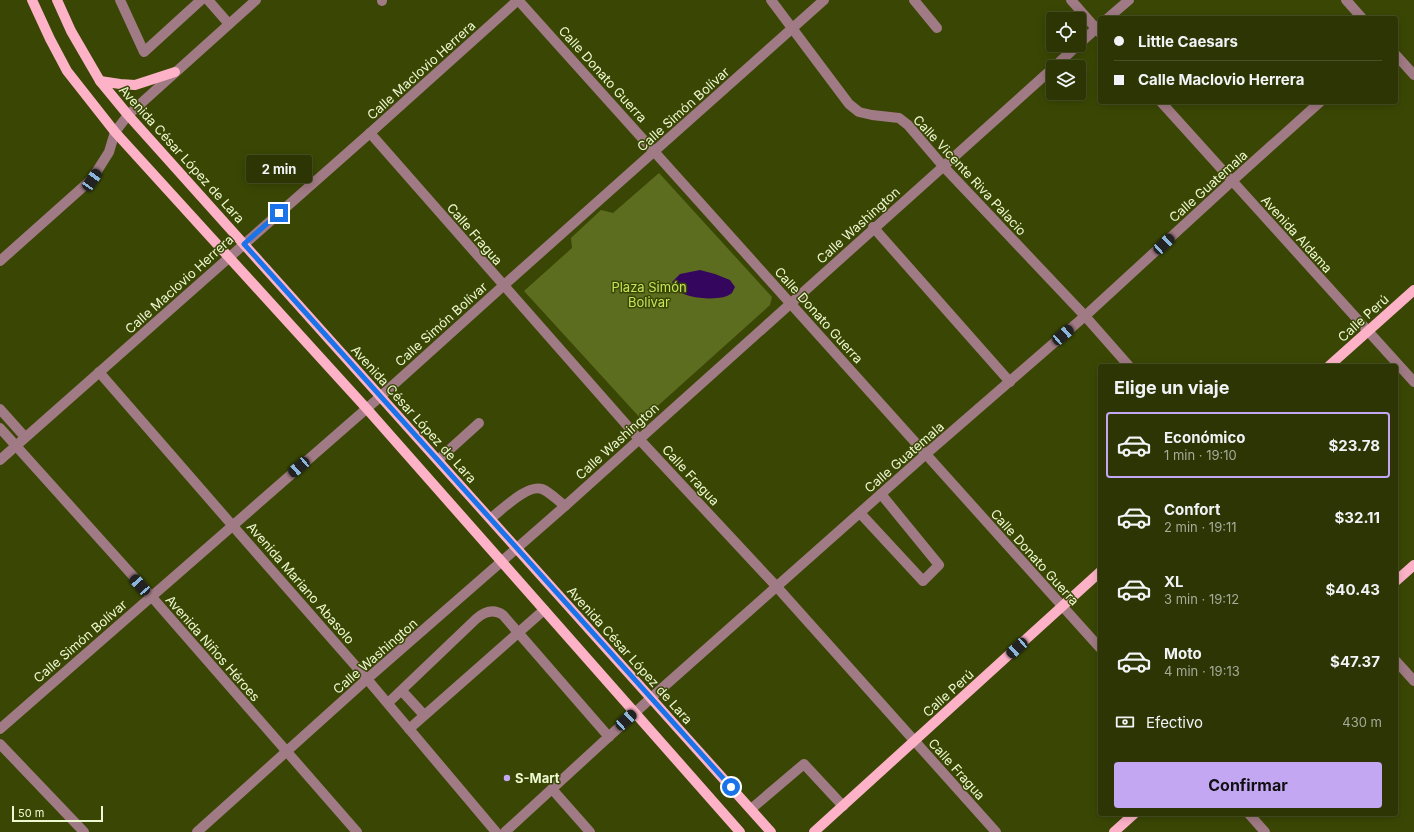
<!DOCTYPE html>
<html lang="es">
<meta charset="utf-8">
<style>
body{margin:0;font-family:Inter,sans-serif;background:#343d0d;color:#f1f3f6;height:100vh;display:flex;flex-direction:column;font-size:15px;white-space:nowrap}
*{box-sizing:border-box;margin:0}
p{font-size:13px;color:#a6ab9a}
.icon{flex:none;width:22px;height:22px;fill:none;stroke:currentColor;stroke-width:2;stroke-linecap:round;stroke-linejoin:round}
.map{position:relative;flex:1;overflow:hidden}
.panel{position:absolute;left:1098px;top:364px;width:300px;height:452px;display:flex;flex-direction:column;background:#2c3503;border-radius:4px;box-shadow:0 2px 10px #0003,0 0 0 1px #485025}
.panel>*{flex:none}
.hud{position:absolute;left:1098px;top:16px;width:300px;height:88px;border-radius:4px;box-shadow:0 2px 10px #0003,0 0 0 1px #485025;display:grid;align-content:center;height:88px;padding:0 16px;background:#2c3503}
.controls{position:absolute;left:1046px;top:12px;display:grid;gap:8px}
.controls a{display:grid;place-items:center;width:40px;height:40px;border-radius:4px;background:#2c3503;box-shadow:0 2px 10px #0003,0 0 0 1px #485025;font-size:20px}
.scale{position:absolute;left:12px;bottom:10px;width:91px;box-sizing:border-box;padding-left:4px;border:2px solid #edf9d1;border-top:0;font-size:11px;line-height:14px;white-space:nowrap;color:#edf9d1;-webkit-text-stroke:3px #3a4704;paint-order:stroke}
.end{position:absolute;width:18px;height:18px;margin:-9px;border:5px solid #1a73e8;background:#fff;box-shadow:0 0 0 2px #fff}
.from{border-radius:50%}
.bubble{position:absolute;height:28px;border-radius:4px;background:#2c3503;box-shadow:0 2px 10px #0003,0 0 0 1px #485025;font-size:13px;font-weight:700;line-height:28px;text-align:center}
.car{position:absolute;width:12px;height:24px;margin:-12px -6px;border-radius:5px;box-shadow:0 0 3px 1px #0007;background:linear-gradient(#222 24%,#8ab4d8 0 40%,#222 0 76%,#8ab4d8 0 86%,#222 0)}
.hud b{display:flex;align-items:center;gap:14px;height:38px;font-size:15px}
.hud b+b{border-top:1px solid #485025}
.hud i{width:10px;height:10px;background:#f1f3f6}
ul{padding:0;list-style:none}
li{display:flex;align-items:center;gap:12px;height:66px;margin:0 8px 6px;padding:0 8px;border:2px solid transparent;border-radius:4px}
li div{flex:1}
li b{display:block;font-size:15px}
li em{font-style:normal;font-weight:700}
li.selected{border-color:#c3a7f2}
li>.icon{width:36px;height:36px;stroke-width:1.5}
h2{padding:0 16px;font-size:18px;line-height:48px}
.pay{display:flex;align-items:center;gap:10px;height:44px;padding:0 16px;font-size:15px}
.pay p{margin-inline-start:auto}
.button{display:flex;gap:8px;margin-top:auto;padding:8px 16px}
.button a{flex:1;height:46px;border-radius:4px;background:#c3a7f2;color:#111;font-size:16px;font-weight:700;line-height:46px;text-align:center}
.map>svg:first-child{display:block}
.green{fill:#5c6d1f}
.water{fill:#35065e}
.lines{fill:none;stroke-linecap:round;stroke-linejoin:round}
.minor{stroke:#a07a84;stroke-width:10}
.major{stroke:#fdb2c7;stroke-width:10}
.route{stroke:#1a73e8;stroke-width:5}
.poi-dot{fill:#c3a7f2;stroke:#3a4704;stroke-width:1.5}
.labels{text-anchor:middle;dominant-baseline:central;stroke-width:3;stroke-linejoin:round;paint-order:stroke}
.street-label{font-size:13px;fill:#edf9d1;stroke:#3a4704}
.park-label{font-size:13px;fill:#c5e55a;stroke:#3a4704}
.poi-label{font-size:13px;font-weight:bold;fill:#edf9d1;stroke:#3a4704;text-anchor:start}
</style>
<div class="map">
<svg width="1414" height="832" viewBox="0 0 1414 832">
<rect width="100%" height="100%" fill="#3a4704"/>
<polygon class="green" points="659,173 772,297 770,305 642,420 524,291 572,248 571,238 601,210 613,213"/>
<path class="water" d="M700,270L715,274L730,280L735,287C734,289 733,291 732,293C722,302 687,299 677,290C675,288 674,284 672,282L680,274Z"/>
<g class="lines">
<g class="minor">
<polyline points="120,0 144,52 201,0"/>
<polyline points="208,0 229,24"/>
<polyline points="518,0 1100,648"/>
<polyline points="771,0 849,104 859,112 872,115 899,118 908,125 943,166 1085,316 1129,366"/>
<polyline points="914,0 937,28"/>
<polyline points="1071,0 1100,33"/>
<polyline points="1346,0 1362,18"/>
<polyline points="382,1 382,0"/>
<polyline points="1108,18 1129,0"/>
<polyline points="1079,44 1100,25"/>
<polyline points="1396,55 1414,75"/>
<polyline points="1054,67 1078,45"/>
<polyline points="1161,102 1414,382"/>
<polyline points="370,133 639,439 776,586 996,832"/>
<polyline points="873,227 1010,382"/>
<polyline points="0,261 92,179 109,152 115,132 128,115 256,0"/>
<polyline points="99,372 232,525 367,679 496,832"/>
<polyline points="0,409 25,437"/>
<polyline points="0,428 151,596 357,832"/>
<polyline points="0,460 370,133 518,0"/>
<polyline points="438,460 479,423"/>
<polyline points="860,513 923,581 939,565 881,494"/>
<path d="M491,518C502,510 527,484 542,489C550,492 558,501 565,506"/>
<polyline points="1396,661 1414,681"/>
<polyline points="402,691 424,715"/>
<path d="M388,703L476,619C484,612 493,608 503,615L609,737"/>
<polyline points="0,729 381,396 503,286 824,0"/>
<polyline points="409,729 544,610"/>
<polyline points="0,744 84,832"/>
<polyline points="552,789 590,832"/>
<polyline points="751,809 804,764 843,806"/>
<polyline points="1249,814 1265,832"/>
<polyline points="197,832 367,679 565,506 1053,68"/>
<polyline points="505,832 651,698 926,454 1085,316 1232,181 1320,102"/>
</g>
<g class="major">
<polyline points="32,0 50,39 67,71 115,132 367,409 740,832"/>
<polyline points="57,0 71,31 100,81 128,115 771,832"/>
<polyline points="100,81 120,84 135,85 175,72"/>
<polyline points="1329,366 1414,290"/>
<polyline points="1396,581 1414,565"/>
<polyline points="814,832 1100,572"/>
<polyline points="1114,832 1134,814"/>
</g>
</g>
<g class="lines">
<polyline class="route" points="279,213 244,244 731,787"/>
</g>
<circle class="poi-dot" cx="507" cy="778" r="4"/>
<g class="labels">
<g class="street-label">
<text transform="translate(421 70) rotate(-42)">Calle Maclovio Herrera</text>
<text transform="translate(603 74) rotate(48)">Calle Donato Guerra</text>
<text transform="translate(683 109) rotate(-42)">Calle Simón Bolívar</text>
<text transform="translate(182 154) rotate(48)">Avenida César López de Lara</text>
<text transform="translate(970 175) rotate(47)">Calle Vicente Riva Palacio</text>
<text transform="translate(1208 186) rotate(-42)">Calle Guatemala</text>
<text transform="translate(858 225) rotate(-42)">Calle Washington</text>
<text transform="translate(475 234) rotate(49)">Calle Fragua</text>
<text transform="translate(1297 234) rotate(48)">Avenida Aldama</text>
<text transform="translate(179 284) rotate(-42)">Calle Maclovio Herrera</text>
<text transform="translate(819 315) rotate(48)">Calle Donato Guerra</text>
<text transform="translate(1363 318) rotate(-42)">Calle Perú</text>
<text transform="translate(441 324) rotate(-42)">Calle Simón Bolívar</text>
<text transform="translate(414 414) rotate(48)">Avenida César López de Lara</text>
<text transform="translate(617 441) rotate(-42)">Calle Washington</text>
<text transform="translate(904 457) rotate(-41)">Calle Guatemala</text>
<text transform="translate(691 475) rotate(47)">Calle Fragua</text>
<text transform="translate(1035 557) rotate(48)">Calle Donato Guerra</text>
<text transform="translate(301 583) rotate(49)">Avenida Mariano Abasolo</text>
<text transform="translate(80 641) rotate(-41)">Calle Simón Bolívar</text>
<text transform="translate(213 648) rotate(49)">Avenida Niños Héroes</text>
<text transform="translate(630 655) rotate(48)">Avenida César López de Lara</text>
<text transform="translate(375 656) rotate(-41)">Calle Washington</text>
<text transform="translate(948 693) rotate(-42)">Calle Perú</text>
<text transform="translate(957 769) rotate(48)">Calle Fragua</text>
</g>
<g class="park-label">
<text x="649" y="287">Plaza Simón<tspan x="649" dy="15">Bolivar</tspan></text>
</g>
<g class="poi-label">
<text x="515" y="778">S-Mart</text>
</g>
</g>
</svg>
<div class="controls">
<a><svg class="icon" aria-label="locate" viewBox="0 0 24 24"><circle cx="12" cy="12" r="6"/><path d="M12 2v4M12 18v4M2 12h4M18 12h4"/></svg></a>
<a><svg class="icon" aria-label="layers" viewBox="0 0 24 24"><path d="M12 4l9 5-9 5-9-5zM3 14l9 5 9-5"/></svg></a>
</div>
<div class="scale">50 m</div>
<i class="end from" style="left:731px;top:787px"></i>
<i class="end" style="left:279px;top:213px"></i>
<div class="bubble" style="left:246px;top:155px;width:66px">2 min</div>
<i class="car" style="left:92px;top:180px;rotate:35deg"></i>
<i class="car" style="left:1164px;top:244px;rotate:47deg"></i>
<i class="car" style="left:1063px;top:335px;rotate:49deg"></i>
<i class="car" style="left:299px;top:467px;rotate:229deg"></i>
<i class="car" style="left:140px;top:585px;rotate:318deg"></i>
<i class="car" style="left:1017px;top:648px;rotate:228deg"></i>
<i class="car" style="left:626px;top:720px;rotate:47deg"></i>
<div class="hud">
<b><i class="from"></i>Little Caesars</b>
<b><i></i>Calle Maclovio Herrera</b>
</div>
<section class="panel">
<h2>Elige un viaje</h2>
<ul>
<li class="selected"><svg class="icon" aria-label="car" viewBox="0 0 24 24"><path d="M5 17H2v-5l4-1 3-4h7l3 4 3 1v5h-3M9 17h6M6 11h13"/><circle cx="7" cy="17" r="2"/><circle cx="17" cy="17" r="2"/></svg><div><b>Económico</b><p>1 min · 19:10</p></div><em>$23.78</em></li>
<li><svg class="icon" aria-label="car" viewBox="0 0 24 24"><path d="M5 17H2v-5l4-1 3-4h7l3 4 3 1v5h-3M9 17h6M6 11h13"/><circle cx="7" cy="17" r="2"/><circle cx="17" cy="17" r="2"/></svg><div><b>Confort</b><p>2 min · 19:11</p></div><em>$32.11</em></li>
<li><svg class="icon" aria-label="car" viewBox="0 0 24 24"><path d="M5 17H2v-5l4-1 3-4h7l3 4 3 1v5h-3M9 17h6M6 11h13"/><circle cx="7" cy="17" r="2"/><circle cx="17" cy="17" r="2"/></svg><div><b>XL</b><p>3 min · 19:12</p></div><em>$40.43</em></li>
<li><svg class="icon" aria-label="car" viewBox="0 0 24 24"><path d="M5 17H2v-5l4-1 3-4h7l3 4 3 1v5h-3M9 17h6M6 11h13"/><circle cx="7" cy="17" r="2"/><circle cx="17" cy="17" r="2"/></svg><div><b>Moto</b><p>4 min · 19:13</p></div><em>$47.37</em></li>
</ul>
<div class="pay"><svg class="icon" aria-label="cash" viewBox="0 0 24 24"><path d="M3 7h18v10H3z"/><circle cx="12" cy="12" r="2"/></svg>Efectivo<p>430 m</p></div>
<div class="button"><a>Confirmar</a></div>
</section>
</div>
